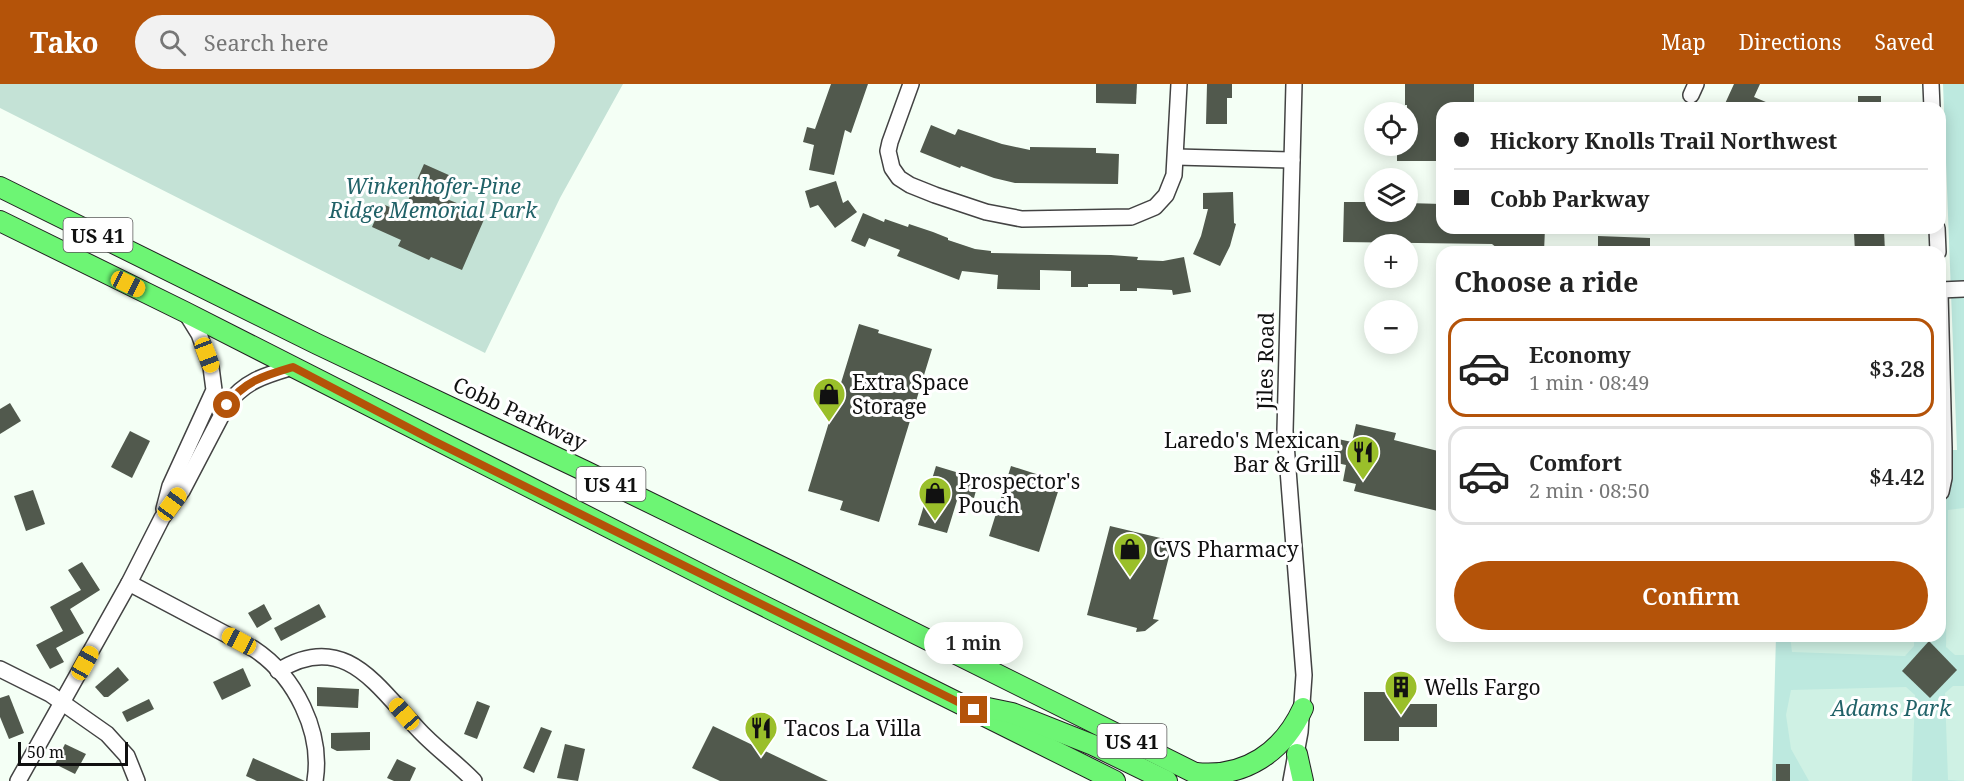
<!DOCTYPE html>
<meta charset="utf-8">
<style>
body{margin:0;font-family:"Noto Serif",serif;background:#f2f2f2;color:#222;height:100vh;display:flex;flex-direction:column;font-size:22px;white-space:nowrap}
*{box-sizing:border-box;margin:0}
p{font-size:20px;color:#767676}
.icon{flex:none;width:33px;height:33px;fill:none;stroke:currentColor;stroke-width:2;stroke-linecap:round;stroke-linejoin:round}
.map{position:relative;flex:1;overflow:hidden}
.side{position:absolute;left:1436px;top:162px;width:510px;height:396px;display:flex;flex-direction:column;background:#fff;border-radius:18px;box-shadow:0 3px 15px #0003}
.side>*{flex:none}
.guide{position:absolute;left:1436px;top:18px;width:510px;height:132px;border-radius:18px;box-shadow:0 3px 15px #0003;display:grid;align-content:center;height:132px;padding:0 18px;background:#fff}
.controls{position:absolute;left:1364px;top:18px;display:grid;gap:12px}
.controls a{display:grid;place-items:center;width:54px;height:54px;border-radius:50%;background:#fff;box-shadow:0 3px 15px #0003;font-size:30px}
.scale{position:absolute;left:18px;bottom:15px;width:110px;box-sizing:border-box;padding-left:6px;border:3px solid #101010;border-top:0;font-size:16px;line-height:21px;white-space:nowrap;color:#101010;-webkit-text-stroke:4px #fff;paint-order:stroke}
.end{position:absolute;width:27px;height:27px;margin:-14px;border:8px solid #b45309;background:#fff;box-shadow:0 0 0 3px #fff}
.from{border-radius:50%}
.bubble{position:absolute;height:42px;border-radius:21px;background:#fff;box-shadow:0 3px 15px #0003;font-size:20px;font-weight:600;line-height:42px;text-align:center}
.car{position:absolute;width:18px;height:36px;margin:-18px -9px;border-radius:8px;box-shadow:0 0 4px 2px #0007;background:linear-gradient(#f5c518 24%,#345 0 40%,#f5c518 0 76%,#345 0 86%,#f5c518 0)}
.guide b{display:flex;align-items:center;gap:21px;height:57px;font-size:22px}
.guide b+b{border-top:2px solid #e0e0e0}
.guide i{width:15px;height:15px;background:#222}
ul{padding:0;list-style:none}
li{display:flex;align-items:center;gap:18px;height:99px;margin:0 12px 9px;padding:0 6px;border:3px solid #e0e0e0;border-radius:18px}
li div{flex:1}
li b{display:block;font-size:22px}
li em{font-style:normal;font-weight:600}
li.selected{border-color:#b45309}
li>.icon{width:54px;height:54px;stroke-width:1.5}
h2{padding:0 18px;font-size:27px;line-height:72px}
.action{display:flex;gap:12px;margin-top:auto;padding:12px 18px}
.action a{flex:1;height:69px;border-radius:36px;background:#b45309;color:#fff;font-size:24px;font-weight:600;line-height:69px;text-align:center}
header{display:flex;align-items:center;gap:36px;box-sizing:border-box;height:84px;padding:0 30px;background:#b45309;color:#fff}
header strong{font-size:28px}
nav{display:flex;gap:33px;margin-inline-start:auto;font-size:21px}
.search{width:420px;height:54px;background:#f2f2f2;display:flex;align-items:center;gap:15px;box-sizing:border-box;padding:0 21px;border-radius:33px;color:#767676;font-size:22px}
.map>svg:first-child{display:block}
.green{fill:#bde9df}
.cemetery{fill:#c4e2d6}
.pitch{fill:#cff1e4}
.building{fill:#51594d}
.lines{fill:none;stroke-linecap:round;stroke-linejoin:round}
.minor-casing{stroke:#434343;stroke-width:18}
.major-casing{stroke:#212121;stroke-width:22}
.minor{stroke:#fff;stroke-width:15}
.major{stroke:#6df574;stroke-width:20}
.route{stroke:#b45309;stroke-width:8}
.labels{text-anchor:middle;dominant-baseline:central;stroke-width:6;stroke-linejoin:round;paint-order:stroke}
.shield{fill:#fff;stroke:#585858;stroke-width:1.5}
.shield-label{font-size:20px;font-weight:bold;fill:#101010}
.park-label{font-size:21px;font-style:italic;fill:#216268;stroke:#fff}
.street-label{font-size:21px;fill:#101010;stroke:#fff}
.poi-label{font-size:21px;fill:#101010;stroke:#fff;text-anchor:start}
</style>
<header>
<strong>Tako</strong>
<div class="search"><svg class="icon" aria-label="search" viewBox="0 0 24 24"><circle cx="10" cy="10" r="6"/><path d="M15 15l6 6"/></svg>Search here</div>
<nav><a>Map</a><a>Directions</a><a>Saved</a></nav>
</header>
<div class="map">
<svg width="1964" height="697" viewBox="0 0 1964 697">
<rect width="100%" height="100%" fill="#f4fff5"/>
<polygon class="green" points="1943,0 1964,0 1964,697 1772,697 1776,552 1940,552 1940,366 1957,366"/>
<polygon class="cemetery" points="0,0 623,0 560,114 485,269 0,24"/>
<g class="pitch">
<polygon points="1964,424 1964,571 1955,571 1946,563 1948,426"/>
<polygon points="1790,552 1914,552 1914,562 1905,572 1792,568"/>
<polygon points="1953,602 1964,602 1964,697 1948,696 1945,609"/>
<polygon points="1906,603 1915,611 1912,697 1809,697 1791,665 1786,631 1791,606"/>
</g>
<g class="building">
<polygon points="831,0 868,0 851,49 845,46 834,91 809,86 814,61 803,58 807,43 815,45"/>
<polygon points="1096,0 1137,0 1136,20 1096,19"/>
<polygon points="1207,0 1232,0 1232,14 1227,14 1227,40 1206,40"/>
<polygon points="1405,0 1474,0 1474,19 1449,19 1449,24 1442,24 1442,77 1397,77 1397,62 1407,62 1407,21 1405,21"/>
<polygon points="1734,0 1760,0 1754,13 1780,24 1723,24"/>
<rect x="1858" y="12" width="23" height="12"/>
<polygon points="931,41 955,51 958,45 1002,60 1030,66 1030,63 1096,64 1096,69 1119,70 1118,100 1015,99 994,94 961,82 960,84 920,68"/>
<polygon points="424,80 451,92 442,113 486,131 462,186 431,173 429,176 398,162 401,156 372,143 382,120 403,128"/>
<polygon points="836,97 843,119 848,116 857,128 835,144 818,121 810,124 805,107"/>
<polygon points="1233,108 1234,139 1236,140 1230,162 1220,182 1193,170 1201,152 1208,125 1203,125 1203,109"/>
<polygon points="1344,118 1374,118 1374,128 1407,128 1407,119 1442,120 1442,144 1545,144 1544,168 1502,168 1492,160 1343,158"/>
<polygon points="863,129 884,138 885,135 908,143 909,140 933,148 948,154 948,156 975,165 991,167 991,169 1111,171 1138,173 1137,176 1163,177 1184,173 1191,208 1173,211 1172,206 1137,204 1137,207 1120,207 1120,200 1088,200 1088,203 1071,203 1071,187 1040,186 1040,206 997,205 998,191 962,187 959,196 897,172 900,166 869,154 865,163 851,157"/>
<polygon points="1884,146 1885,168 1855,168 1854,149"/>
<polygon points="1598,152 1650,154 1650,168 1598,168"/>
<polygon points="859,240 879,246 878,249 932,265 879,438 840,426 843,417 808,407"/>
<polygon points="10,319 21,337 0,350 0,325"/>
<polygon points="1356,340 1396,349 1394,356 1442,368 1442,428 1354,407 1356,400 1343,397 1346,381 1332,378 1338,355 1352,358"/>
<polygon points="130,347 150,357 132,394 111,383"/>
<polygon points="936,382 979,395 974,414 959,410 947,449 918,441"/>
<polygon points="1011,382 1061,398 1039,468 989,452"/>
<polygon points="33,406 45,440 26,447 14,412"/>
<polygon points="1110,442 1173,457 1153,535 1159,536 1145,547 1136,548 1137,544 1087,531"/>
<polygon points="82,478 100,506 70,525 84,549 56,564 64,578 50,585 36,561 63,547 50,523 81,506 68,486"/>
<polygon points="264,520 272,535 257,544 248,529"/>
<polygon points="319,520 326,533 281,557 274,544"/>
<polygon points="1929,557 1957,586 1930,614 1902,587"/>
<polygon points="118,583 129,596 108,613 104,613 95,603"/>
<polygon points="243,584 251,602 222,616 213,598"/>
<polygon points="317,603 359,605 358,624 317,622"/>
<polygon points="1364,608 1399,608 1399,620 1437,620 1437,643 1399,643 1399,657 1364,657"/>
<polygon points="9,611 24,649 9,655 0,633 0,614"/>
<polygon points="149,615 154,625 127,638 122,628"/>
<polygon points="477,617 490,622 477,655 464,650"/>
<polygon points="713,642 828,697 720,697 692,684"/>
<polygon points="541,643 552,647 534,689 523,684"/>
<polygon points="370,648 370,666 337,667 331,664 331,649"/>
<polygon points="65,660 86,670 75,690 55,680"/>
<polygon points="565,660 585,665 578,697 557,694"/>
<polygon points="253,674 305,697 257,697 246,692"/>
<polygon points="397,675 416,684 410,697 394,697 387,694"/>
<rect x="1776" y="680" width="14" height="17"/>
</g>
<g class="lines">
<g class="minor-casing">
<g id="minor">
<polyline points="911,0 890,58 888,67 892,84 899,94 910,101 935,111 986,128 1022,135 1131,133 1155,123 1166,111 1174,91 1179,0"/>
<polyline points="1931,0 1932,24"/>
<polyline points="1691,11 1696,0"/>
<polyline points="1176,73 1292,76"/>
<polyline points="1937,144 1938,168"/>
<polyline points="1940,206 1964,205"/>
<polyline points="1940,209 1944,364 1944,394 1941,408"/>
<polyline points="164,425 170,402 214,306 211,283 199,250 186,229"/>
<path d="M129,499L254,565C295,592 323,648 315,697"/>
<polyline points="0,585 50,610 107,650 127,672 137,697"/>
<path d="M278,587C344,546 376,601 417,644C434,663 456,678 474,697"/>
<path d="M18,697L129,499L162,434L182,407L227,321C244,297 266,291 293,283"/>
<polyline points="1291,697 1300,648 1304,591 1285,347 1294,0"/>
</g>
</g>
<g class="major-casing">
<g id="major">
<polyline points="0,103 317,260 585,387 792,488 1211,697"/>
<polyline points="0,137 185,228 724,502 1115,697"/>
<polyline points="983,623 1012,629 1093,661 1167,697"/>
<polyline points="1297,670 1303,697"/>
<path d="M1196,689C1245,694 1283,668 1303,624"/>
</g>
</g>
<use href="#minor" class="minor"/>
<use href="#major" class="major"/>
</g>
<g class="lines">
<path class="route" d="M227,321C244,297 266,291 293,283L432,356L974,626"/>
</g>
<defs>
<g id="shop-pin" transform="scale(1.725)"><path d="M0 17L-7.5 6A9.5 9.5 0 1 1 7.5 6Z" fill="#9abf2a" stroke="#fff"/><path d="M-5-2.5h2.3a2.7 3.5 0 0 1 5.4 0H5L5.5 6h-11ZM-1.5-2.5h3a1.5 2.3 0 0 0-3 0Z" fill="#111"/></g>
<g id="restaurant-pin" transform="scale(1.725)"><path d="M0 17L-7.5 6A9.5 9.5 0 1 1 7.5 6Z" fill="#9abf2a" stroke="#fff"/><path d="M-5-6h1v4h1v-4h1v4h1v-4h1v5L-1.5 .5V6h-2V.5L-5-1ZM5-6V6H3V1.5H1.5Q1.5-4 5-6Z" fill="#111"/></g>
<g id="building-pin" transform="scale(1.725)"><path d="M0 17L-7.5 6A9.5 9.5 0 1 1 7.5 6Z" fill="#9abf2a" stroke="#fff"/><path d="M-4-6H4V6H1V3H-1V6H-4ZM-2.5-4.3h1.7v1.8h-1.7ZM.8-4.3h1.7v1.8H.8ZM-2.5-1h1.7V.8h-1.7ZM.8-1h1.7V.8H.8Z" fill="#111"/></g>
</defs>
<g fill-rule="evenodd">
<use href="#shop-pin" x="829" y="310"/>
<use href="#restaurant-pin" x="1363" y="368"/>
<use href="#shop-pin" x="935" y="409"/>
<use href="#shop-pin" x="1130" y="465"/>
<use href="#building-pin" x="1401" y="603"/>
<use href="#restaurant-pin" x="761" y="644"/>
</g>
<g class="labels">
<g class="shield">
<rect x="63.5" y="134" width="69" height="34" rx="4.5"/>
<rect x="576.5" y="383" width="69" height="34" rx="4.5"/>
<rect x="1097.5" y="640" width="69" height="34" rx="4.5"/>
</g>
<g class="shield-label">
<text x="98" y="151">US 41</text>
<text x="611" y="400">US 41</text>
<text x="1132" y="657">US 41</text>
</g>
<g class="park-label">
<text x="433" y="102">Winkenhofer-Pine<tspan x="433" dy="24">Ridge Memorial Park</tspan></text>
<text x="1891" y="624">Adams Park</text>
</g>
<g class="street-label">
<text transform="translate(1265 277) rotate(-89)">Jiles Road</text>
<text transform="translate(520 329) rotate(25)">Cobb Parkway</text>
</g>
<g class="poi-label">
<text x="852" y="298">Extra Space<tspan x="852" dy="24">Storage</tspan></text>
<text x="1340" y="356" text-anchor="end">Laredo's Mexican<tspan x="1340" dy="24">Bar &amp; Grill</tspan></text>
<text x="958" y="397">Prospector's<tspan x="958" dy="24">Pouch</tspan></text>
<text x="1153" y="465">CVS Pharmacy</text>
<text x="1424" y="603">Wells Fargo</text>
<text x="784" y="644">Tacos La Villa</text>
</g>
</g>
</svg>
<div class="controls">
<a><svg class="icon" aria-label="locate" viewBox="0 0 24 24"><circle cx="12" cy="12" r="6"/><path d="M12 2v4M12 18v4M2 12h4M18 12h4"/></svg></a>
<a><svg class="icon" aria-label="layers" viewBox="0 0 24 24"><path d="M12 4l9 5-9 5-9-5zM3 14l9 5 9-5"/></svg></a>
<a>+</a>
<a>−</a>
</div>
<div class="scale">50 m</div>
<i class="end from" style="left:227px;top:321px"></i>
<i class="end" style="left:974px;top:626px"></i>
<div class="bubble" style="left:924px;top:538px;width:99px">1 min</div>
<i class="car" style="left:128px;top:200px;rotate:116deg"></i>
<i class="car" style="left:207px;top:271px;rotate:159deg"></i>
<i class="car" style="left:172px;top:420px;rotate:36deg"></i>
<i class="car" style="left:239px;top:557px;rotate:298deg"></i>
<i class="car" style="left:85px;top:579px;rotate:29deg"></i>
<i class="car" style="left:404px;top:630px;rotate:319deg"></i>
<div class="guide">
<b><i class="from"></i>Hickory Knolls Trail Northwest</b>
<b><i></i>Cobb Parkway</b>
</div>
<section class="side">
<h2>Choose a ride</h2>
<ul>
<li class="selected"><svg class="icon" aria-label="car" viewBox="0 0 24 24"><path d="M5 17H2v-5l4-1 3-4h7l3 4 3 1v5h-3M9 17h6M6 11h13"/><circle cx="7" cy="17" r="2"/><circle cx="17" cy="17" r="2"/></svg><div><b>Economy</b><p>1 min · 08:49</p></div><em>$3.28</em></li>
<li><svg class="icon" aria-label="car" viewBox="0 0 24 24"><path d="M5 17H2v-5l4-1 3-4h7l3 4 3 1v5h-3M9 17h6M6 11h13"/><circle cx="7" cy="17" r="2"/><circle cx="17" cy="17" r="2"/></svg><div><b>Comfort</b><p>2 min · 08:50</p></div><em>$4.42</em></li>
</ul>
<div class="action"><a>Confirm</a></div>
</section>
</div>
